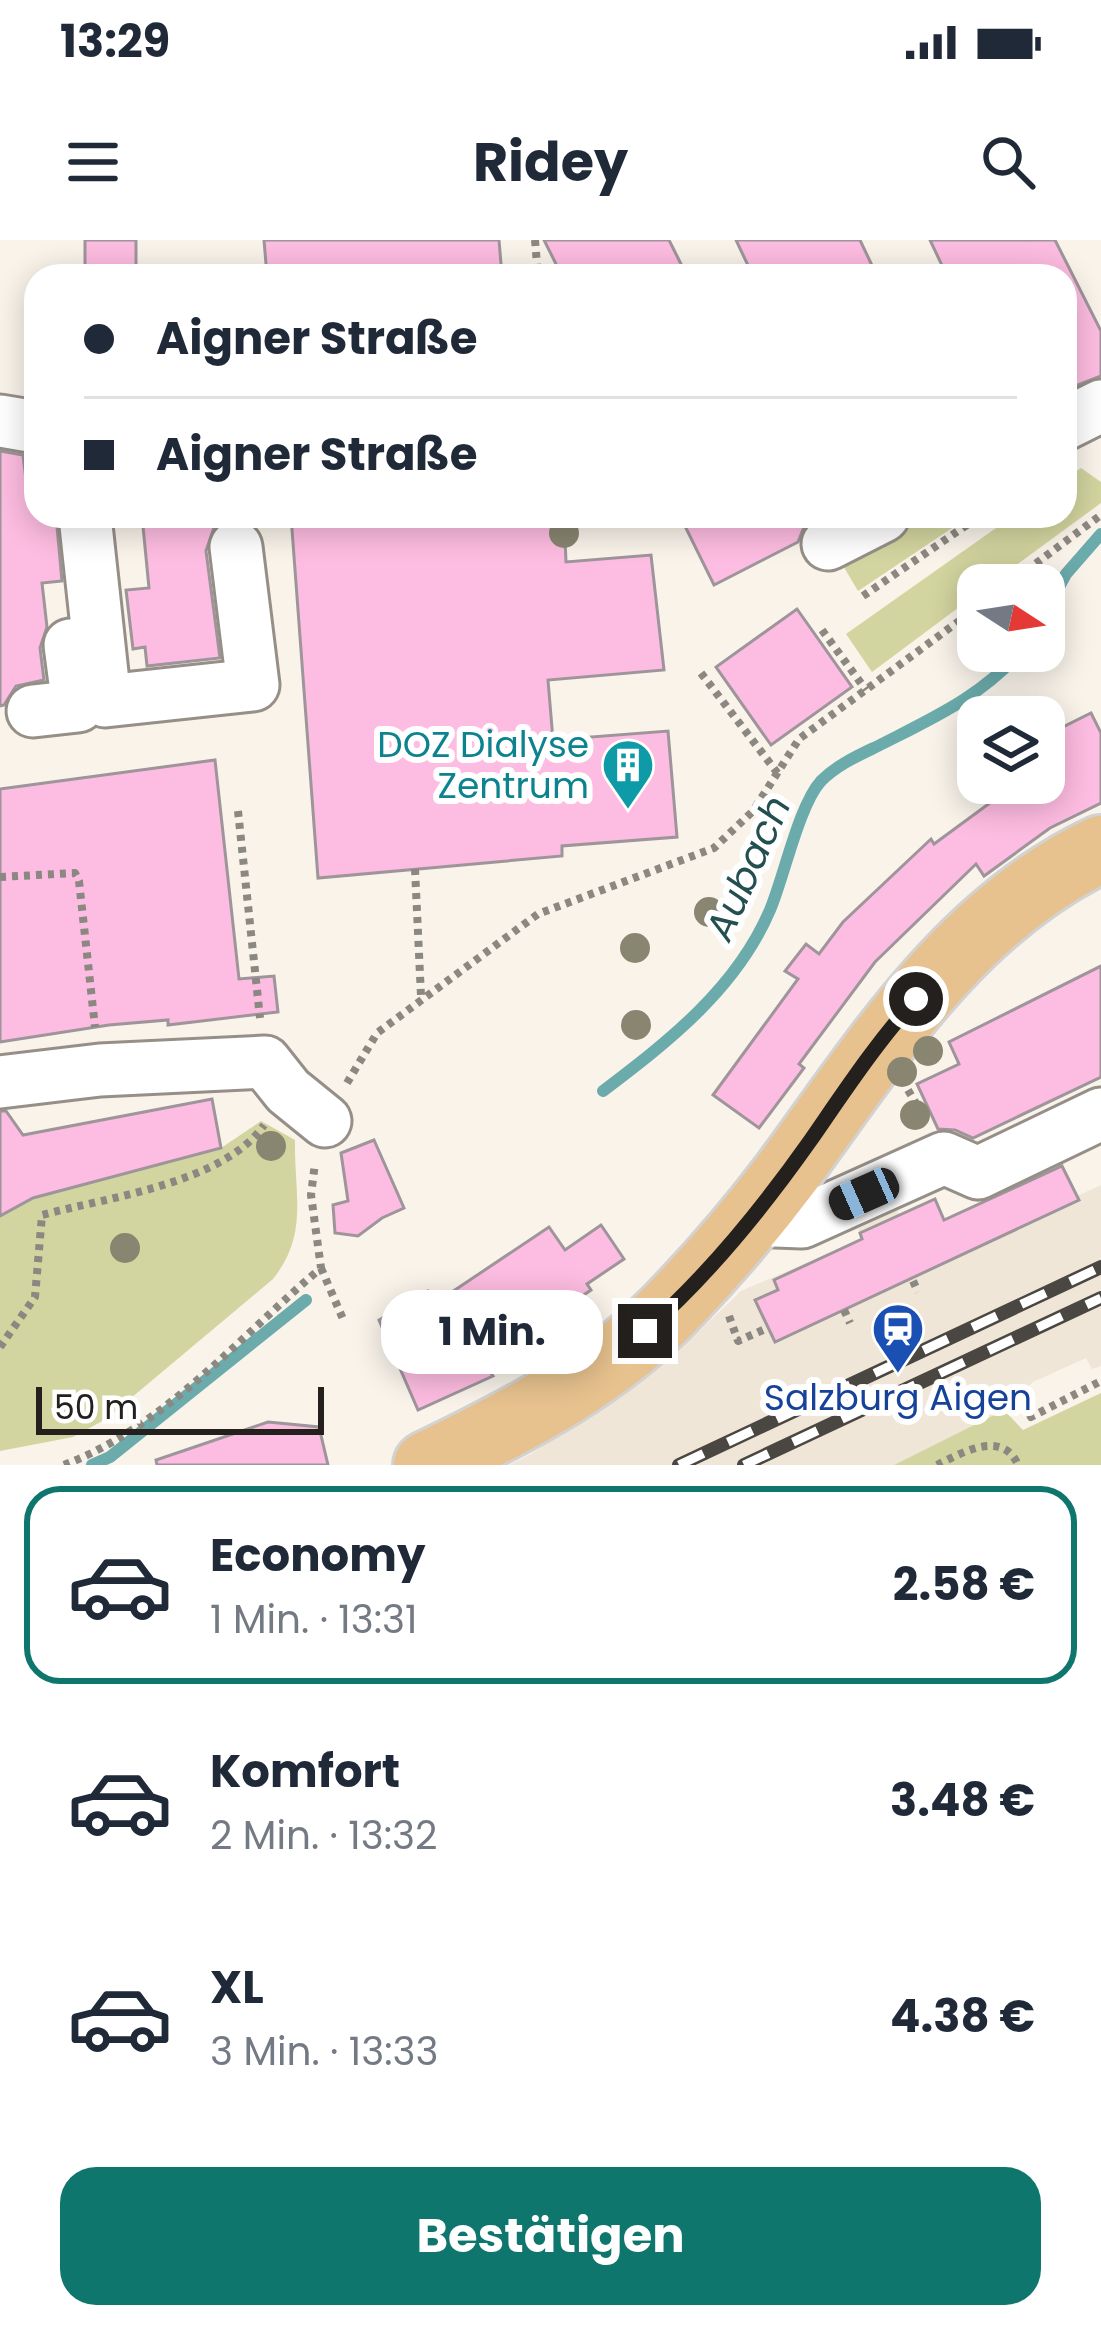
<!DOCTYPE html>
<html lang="de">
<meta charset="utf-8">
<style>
body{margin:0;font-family:Poppins,sans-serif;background:#f6f6f7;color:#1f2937;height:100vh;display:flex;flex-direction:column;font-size:45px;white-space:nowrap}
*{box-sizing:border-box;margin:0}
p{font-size:39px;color:#747a83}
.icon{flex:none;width:66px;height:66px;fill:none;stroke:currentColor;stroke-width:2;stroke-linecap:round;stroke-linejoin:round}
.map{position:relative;height:1225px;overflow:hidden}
.sheet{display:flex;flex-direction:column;background:#fff;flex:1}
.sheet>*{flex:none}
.top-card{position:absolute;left:24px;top:24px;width:1053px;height:264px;border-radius:36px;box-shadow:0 6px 30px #0003;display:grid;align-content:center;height:264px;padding:0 60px;background:#fff}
.needle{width:78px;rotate:102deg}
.buttons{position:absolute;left:957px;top:324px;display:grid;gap:24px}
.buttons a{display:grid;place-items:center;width:108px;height:108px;border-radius:24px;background:#fff;box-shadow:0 6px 30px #0003;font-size:60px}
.scale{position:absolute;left:36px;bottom:30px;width:288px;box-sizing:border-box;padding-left:12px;border:6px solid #23201d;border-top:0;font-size:33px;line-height:42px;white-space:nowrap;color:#23201d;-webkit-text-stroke:9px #fff;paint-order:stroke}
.end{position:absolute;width:54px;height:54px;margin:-27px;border:15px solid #23201d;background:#fff;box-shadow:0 0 0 6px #fff}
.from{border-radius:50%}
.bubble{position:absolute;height:84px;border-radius:36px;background:#fff;box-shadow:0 6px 30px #0003;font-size:39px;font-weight:700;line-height:84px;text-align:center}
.car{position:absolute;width:36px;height:72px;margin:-36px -18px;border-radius:15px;box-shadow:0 0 9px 3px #0007;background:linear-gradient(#222 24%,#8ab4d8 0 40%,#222 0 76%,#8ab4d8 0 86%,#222 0)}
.top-card b{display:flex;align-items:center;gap:42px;height:114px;font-size:45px}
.top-card b+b{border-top:3px solid #e0e1e3}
.top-card i{width:30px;height:30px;background:#1f2937}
ul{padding:21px 0 0;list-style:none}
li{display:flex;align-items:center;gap:36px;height:198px;margin:0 24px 18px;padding:0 36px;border:6px solid transparent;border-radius:36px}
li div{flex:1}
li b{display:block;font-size:45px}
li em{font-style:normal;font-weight:700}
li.current{border-color:#0f766e}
li>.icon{width:108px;height:108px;stroke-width:1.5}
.action{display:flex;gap:24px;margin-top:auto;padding:24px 60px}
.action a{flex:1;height:138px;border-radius:36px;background:#0f766e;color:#fff;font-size:48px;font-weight:700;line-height:138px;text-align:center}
.status{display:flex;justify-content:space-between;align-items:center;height:84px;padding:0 60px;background:#fff;direction:ltr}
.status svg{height:33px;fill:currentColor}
header{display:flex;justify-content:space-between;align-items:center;height:156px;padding:0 60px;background:#fff;font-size:54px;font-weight:700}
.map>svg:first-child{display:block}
.built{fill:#f0e6d7}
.green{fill:#d2d59f}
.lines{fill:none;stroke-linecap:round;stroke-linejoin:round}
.stream{stroke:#6babac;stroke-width:12}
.building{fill:#fdbce1;stroke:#9e959a;stroke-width:3}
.minor-casing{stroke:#958f88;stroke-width:57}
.major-casing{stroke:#d3d2d2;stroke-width:72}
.path{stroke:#8b8781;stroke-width:8;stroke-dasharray:6 6;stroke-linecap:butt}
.minor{stroke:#fff;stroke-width:51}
.major{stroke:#e7c28e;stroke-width:66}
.rail-casing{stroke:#4a4642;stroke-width:14}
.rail{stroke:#fff;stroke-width:9;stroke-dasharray:27;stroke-linecap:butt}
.tree{fill:#888671}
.route{stroke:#23201d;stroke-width:15}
.labels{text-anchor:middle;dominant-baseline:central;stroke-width:12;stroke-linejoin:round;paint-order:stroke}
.culture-label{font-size:36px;fill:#0d838f;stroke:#fff;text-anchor:end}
.transit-label{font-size:36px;fill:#164399;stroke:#fff}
.water-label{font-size:39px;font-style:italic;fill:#244f50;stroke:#fff}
</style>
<div class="status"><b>13:29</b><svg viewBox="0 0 49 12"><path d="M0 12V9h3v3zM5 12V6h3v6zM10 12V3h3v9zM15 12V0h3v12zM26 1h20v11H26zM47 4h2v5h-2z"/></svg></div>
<header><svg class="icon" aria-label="menu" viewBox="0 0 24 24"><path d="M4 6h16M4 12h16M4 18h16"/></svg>Ridey<svg class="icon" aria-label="search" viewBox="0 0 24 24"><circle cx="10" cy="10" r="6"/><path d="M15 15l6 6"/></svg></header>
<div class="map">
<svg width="1101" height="1225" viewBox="0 0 1101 1225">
<rect width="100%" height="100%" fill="#f9f3ea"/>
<polygon class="built" points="1062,925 1077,956 1101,945 1101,1126 1092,1129 1086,1118 1033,1142 1004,1170 894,1225 509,1225 531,1214 626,1150 691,1099 741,1051 862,999 858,989 896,970 900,975 935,959 945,979"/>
<g class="green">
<polygon points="1081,228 1101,242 1101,263 989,345 978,345 978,353 872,432 846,394 1013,276 1065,276 1065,239"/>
<polygon points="906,276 970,276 858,351 835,312"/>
<path d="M261,881L295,900C294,954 309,994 273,1039L106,1179L73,1197L0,1211V976L33,958L221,908Z"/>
<polygon points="1101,1153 1101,1225 894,1225 1004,1170 1023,1190"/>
</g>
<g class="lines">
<g class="stream">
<polyline points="1044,374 1066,334 1101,294"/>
<path d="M603,851C669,801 737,748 770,670C784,637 799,565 821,541C839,523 862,514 884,503C935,477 983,455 1021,411"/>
<polyline points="92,1225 110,1217 306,1060"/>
</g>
</g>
<g class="building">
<rect x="85" y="0" width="51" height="36"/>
<polygon points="264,0 499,0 502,36 267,36"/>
<polygon points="544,0 669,0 687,36 562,36"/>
<polygon points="736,0 860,0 877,36 753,36"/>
<polygon points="930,0 1055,0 1101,91 1101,136 1065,150 1065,36 947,36"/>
<polygon points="0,211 23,215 29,264 36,263 36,276 56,276 62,341 42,343 47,387 40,408 44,440 16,446 4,465 0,466"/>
<polygon points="142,276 218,276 206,311 220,418 147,426 145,407 133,409 126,350 149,348"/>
<polygon points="291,276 564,276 566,322 651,315 664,430 548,440 553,500 668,491 677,597 562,606 562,616 318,638"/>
<polygon points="680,276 817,276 804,287 798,302 714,345"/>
<polygon points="797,369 852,447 771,505 716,427"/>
<polygon points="1091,473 1101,493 1101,563 1050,588 984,636 976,624 875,722 799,824 804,828 759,888 713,855 798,739 785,731 806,704 819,714 843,682 931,599 934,604 1017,543 1044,543 1044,514 1062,505 1055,491"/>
<polygon points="215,520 239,739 274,736 278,772 168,785 168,780 109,785 0,802 0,549"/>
<polygon points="1101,726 1101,837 973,898 955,890 938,889 917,844 959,824 949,802"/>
<polygon points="212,859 221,908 33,958 0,976 0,871 6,871 23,895"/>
<polygon points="374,900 404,968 382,978 358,996 335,993 333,965 348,961 341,913"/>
<polygon points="1062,926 1079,960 775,1102 755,1060 778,1050 774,1040 862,999 860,993 935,959 944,980"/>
<polygon points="601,985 624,1019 587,1044 591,1050 483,1123 493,1136 418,1170 379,1080 428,1051 437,1062 549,987 565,1010"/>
<polygon points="268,1182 319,1187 328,1225 157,1225 156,1220"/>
</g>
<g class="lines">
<g class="minor-casing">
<g id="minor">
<polyline points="0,181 36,187"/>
<polyline points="1065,184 1101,166"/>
<polyline points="85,276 105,461 253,445 236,307"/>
<polyline points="828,304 883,276"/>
<polyline points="33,471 78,466 70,405"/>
<polyline points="0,842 100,830 265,822 288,851 325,881"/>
<polyline points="750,980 802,982 944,918 978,933 1101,874"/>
</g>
</g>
<g class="major-casing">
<path id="major" d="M427,1225C518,1181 609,1135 679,1060C716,1021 753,978 786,934C875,813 959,676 1101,609"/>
</g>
<g class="path">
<polyline points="535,0 538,36"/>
<polyline points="1007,345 1101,275"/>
<polyline points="863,356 980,276"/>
<polyline points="822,390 866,450"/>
<polyline points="701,433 779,535"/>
<polyline points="238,571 260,778"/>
<polyline points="415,629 421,756"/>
<polyline points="0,637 75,633 79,641 95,787"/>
<polyline points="347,843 377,793 538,674 714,608 753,571 799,499 978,367"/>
<polyline points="908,850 925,879"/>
<polyline points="321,1028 343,1079"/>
<polyline points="913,1041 918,1052"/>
<polyline points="844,1070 850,1083"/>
<polyline points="729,1076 738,1101 763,1090"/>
<path d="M0,1107L35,1057L42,975C109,957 224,943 264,885"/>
<polyline points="1018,1154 1031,1177 1101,1141"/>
<path d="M64,1225C166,1186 239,1097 321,1028L311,955L315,923"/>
<path d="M937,1225C961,1213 1003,1189 1018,1225"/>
</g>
<use href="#minor" class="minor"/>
<use href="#major" class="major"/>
<g class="rail-casing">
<g id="rail">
<polyline points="679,1225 1101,1027"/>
<polyline points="744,1225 1101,1058"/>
</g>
</g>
<use href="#rail" class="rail"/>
</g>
<g class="tree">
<circle cx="564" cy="293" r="15"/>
<circle cx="709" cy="672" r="15"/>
<circle cx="635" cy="708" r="15"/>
<circle cx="636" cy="785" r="15"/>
<circle cx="928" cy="811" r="15"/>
<circle cx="902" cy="832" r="15"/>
<circle cx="915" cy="875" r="15"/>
<circle cx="271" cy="906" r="15"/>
<circle cx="125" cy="1008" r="15"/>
</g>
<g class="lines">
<path class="route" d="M645,1091C708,1036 762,969 810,901C844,852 876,803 916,759"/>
</g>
<defs>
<g id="building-pin" transform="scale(2.7)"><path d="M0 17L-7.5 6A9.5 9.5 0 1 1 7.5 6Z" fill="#0f9aa8" stroke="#fff"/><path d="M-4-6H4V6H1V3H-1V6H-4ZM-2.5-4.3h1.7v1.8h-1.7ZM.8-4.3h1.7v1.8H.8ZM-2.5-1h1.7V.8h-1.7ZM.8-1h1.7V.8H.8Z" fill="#fff"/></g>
<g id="station-pin" transform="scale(2.7)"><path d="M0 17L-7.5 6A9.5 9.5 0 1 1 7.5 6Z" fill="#1a4fb4" stroke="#fff"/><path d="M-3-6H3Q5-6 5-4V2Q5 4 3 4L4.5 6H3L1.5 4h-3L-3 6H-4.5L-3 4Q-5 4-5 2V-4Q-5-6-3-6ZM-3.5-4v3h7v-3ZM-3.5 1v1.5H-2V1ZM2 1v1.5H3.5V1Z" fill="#fff"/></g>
</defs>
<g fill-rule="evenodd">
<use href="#building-pin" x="628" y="525"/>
<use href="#station-pin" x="898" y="1089"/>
</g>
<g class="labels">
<g class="culture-label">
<text x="589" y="504">DOZ Dialyse<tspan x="589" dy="41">Zentrum</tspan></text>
</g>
<g class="transit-label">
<text x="898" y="1157">Salzburg Aigen</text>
</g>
<g class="water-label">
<text transform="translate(748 628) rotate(-66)">Aubach</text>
</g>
</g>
</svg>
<div class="buttons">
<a><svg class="needle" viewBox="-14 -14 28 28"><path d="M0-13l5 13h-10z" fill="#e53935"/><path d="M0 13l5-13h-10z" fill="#747a83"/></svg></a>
<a><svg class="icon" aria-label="layers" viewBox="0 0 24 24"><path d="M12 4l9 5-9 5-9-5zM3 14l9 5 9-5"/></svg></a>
</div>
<div class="scale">50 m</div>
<i class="end from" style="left:916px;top:759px"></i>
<i class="end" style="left:645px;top:1091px"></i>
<div class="bubble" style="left:381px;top:1050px;width:222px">1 Min.</div>
<i class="car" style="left:864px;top:954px;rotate:246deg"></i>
<div class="top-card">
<b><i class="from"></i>Aigner Straße</b>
<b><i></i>Aigner Straße</b>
</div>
</div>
<section class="sheet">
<ul>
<li class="current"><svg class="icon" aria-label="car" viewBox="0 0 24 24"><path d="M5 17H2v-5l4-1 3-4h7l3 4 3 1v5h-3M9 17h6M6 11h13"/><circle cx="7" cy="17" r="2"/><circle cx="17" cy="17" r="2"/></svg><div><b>Economy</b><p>1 Min. · 13:31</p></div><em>2.58 €</em></li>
<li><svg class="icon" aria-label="car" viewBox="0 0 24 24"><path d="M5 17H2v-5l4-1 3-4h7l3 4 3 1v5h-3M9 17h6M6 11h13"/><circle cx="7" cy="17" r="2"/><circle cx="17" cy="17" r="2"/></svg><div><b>Komfort</b><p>2 Min. · 13:32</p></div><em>3.48 €</em></li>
<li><svg class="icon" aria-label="car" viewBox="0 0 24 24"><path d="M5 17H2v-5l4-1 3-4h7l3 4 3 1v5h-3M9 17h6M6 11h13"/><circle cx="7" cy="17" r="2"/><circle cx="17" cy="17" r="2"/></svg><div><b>XL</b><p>3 Min. · 13:33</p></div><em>4.38 €</em></li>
</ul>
<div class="action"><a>Bestätigen</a></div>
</section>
